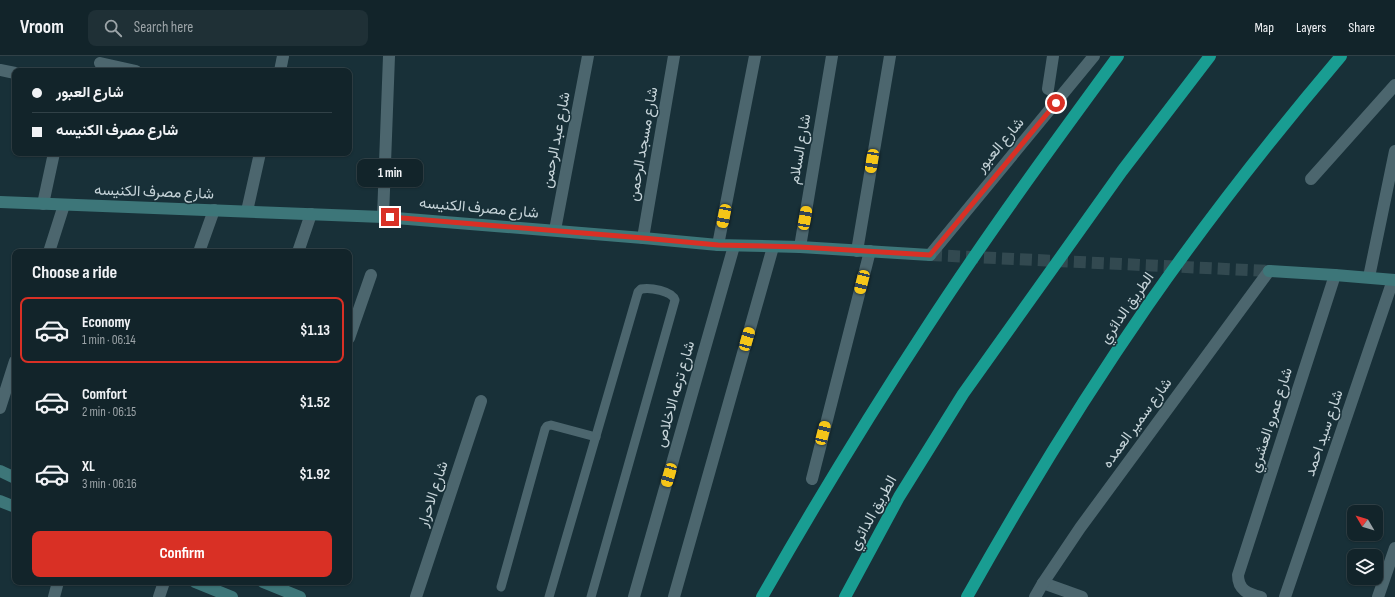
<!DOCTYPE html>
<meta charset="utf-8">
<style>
body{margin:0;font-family:"Sofia Sans Condensed",Vazirmatn,sans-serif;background:#1f3036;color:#f1f3f6;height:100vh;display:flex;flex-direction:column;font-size:15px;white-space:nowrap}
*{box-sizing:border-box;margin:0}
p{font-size:13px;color:#9ca4a8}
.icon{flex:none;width:22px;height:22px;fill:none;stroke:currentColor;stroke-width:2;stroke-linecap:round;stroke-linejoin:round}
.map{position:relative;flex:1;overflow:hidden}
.details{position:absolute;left:12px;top:193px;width:340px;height:336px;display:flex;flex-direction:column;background:#12242a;border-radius:8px;box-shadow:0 1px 3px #0004,0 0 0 1px #314147}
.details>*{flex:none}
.hud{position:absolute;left:12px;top:12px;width:340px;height:88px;border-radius:8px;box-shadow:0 1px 3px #0004,0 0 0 1px #314147;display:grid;align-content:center;height:88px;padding:0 20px;background:#12242a}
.needle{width:26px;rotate:308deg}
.buttons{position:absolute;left:1347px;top:449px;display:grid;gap:8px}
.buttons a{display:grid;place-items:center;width:36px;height:36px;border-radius:8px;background:#12242a;box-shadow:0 1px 3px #0004,0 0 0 1px #314147;font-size:20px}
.end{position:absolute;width:18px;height:18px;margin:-9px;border:5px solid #d93025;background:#fff;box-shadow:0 0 0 2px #fff}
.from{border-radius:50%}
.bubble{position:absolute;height:28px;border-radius:8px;background:#12242a;box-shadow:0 1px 3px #0004,0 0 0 1px #314147;font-size:13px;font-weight:700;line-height:28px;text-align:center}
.car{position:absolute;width:12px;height:24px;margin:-12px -6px;border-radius:5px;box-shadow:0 0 3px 1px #0007;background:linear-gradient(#f5c518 24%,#345 0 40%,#f5c518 0 76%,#345 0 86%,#f5c518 0)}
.hud b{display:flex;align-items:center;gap:14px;height:38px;font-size:15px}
.hud b+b{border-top:1px solid #314147}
.hud i{width:10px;height:10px;background:#f1f3f6}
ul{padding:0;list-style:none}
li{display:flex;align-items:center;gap:12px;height:66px;margin:0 8px 6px;padding:0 12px;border:2px solid transparent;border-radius:8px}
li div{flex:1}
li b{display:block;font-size:15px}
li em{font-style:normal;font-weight:700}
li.current{border-color:#d93025}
li>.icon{width:36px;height:36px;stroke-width:1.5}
h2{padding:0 20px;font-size:18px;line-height:48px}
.cta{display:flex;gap:8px;margin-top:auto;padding:8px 20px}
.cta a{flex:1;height:46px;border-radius:8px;background:#d93025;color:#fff;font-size:16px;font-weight:700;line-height:46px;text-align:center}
header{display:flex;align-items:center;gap:24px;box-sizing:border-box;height:56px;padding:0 20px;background:#12242a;border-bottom:1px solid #314147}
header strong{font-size:19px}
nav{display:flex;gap:22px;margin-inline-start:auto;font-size:14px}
.search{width:280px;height:36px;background:#1f3036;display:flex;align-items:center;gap:10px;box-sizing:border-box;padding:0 14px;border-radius:8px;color:#9ca4a8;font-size:15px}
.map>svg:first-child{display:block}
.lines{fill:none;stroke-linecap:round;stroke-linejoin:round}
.secondary-tunnel{stroke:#324950;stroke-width:12;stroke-dasharray:12 6;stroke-linecap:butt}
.lane{stroke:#4c666e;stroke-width:9}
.street{stroke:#4c666e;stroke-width:12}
.secondary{stroke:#3d7679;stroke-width:12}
.highway{stroke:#199d92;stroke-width:12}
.route{stroke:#d93025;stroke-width:5}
.labels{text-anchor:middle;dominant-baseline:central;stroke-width:3;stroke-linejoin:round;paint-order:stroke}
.street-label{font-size:15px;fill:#c6d4d9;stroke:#183038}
</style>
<header>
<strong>Vroom</strong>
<div class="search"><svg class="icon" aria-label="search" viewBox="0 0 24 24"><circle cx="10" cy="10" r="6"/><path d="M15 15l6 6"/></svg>Search here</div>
<nav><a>Map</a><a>Layers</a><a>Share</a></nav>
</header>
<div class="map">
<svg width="1395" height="541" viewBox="0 0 1395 541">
<rect width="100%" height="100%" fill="#183038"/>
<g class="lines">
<polyline class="secondary-tunnel" points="930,199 1269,215"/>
<g class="lane">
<polyline points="501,531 545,373 547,370 551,369 596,381"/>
<path d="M549,541L638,236L641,233C650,231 672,235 675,244L591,541"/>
</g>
<g class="street">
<polyline points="100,7 136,15"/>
<polyline points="0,14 15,17"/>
<polyline points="280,15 283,0"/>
<polyline points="1048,33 1053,0"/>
<polyline points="1311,123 1395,29"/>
<polyline points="43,148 54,97"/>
<polyline points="247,155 260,97"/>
<polyline points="383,161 389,0"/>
<polyline points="555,174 588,0"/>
<polyline points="643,182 674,0"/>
<polyline points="718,189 755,0"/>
<polyline points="800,191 832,0"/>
<polyline points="857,195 890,0"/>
<polyline points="49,196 64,149"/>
<polyline points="199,196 214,154"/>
<polyline points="298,196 311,158"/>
<polyline points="930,199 1094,0"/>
<polyline points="1369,221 1395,95"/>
<polyline points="349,282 371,219"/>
<polyline points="0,352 15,305"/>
<polyline points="812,423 870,195"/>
<polyline points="1043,527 1082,541"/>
<polyline points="54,541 58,526"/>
<polyline points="159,541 164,526"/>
<polyline points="416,541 481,345"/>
<polyline points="634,541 734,190"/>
<polyline points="674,541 773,191"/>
<polyline points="1035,541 1043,527 1080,472 1269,215"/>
<path d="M1261,541C1248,538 1238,534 1238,519L1335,219"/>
<polyline points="1285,541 1393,224"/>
<polyline points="1378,541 1395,492"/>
</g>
<g class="secondary">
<polyline points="0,146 383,161 643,182 718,189 800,191 930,199"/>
<polyline points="1269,215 1335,219 1395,224"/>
<polyline points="0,415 15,422"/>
<polyline points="0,445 15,451"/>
<polyline points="195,526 232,541"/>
<polyline points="263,526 300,541"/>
</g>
<g class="highway">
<path d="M762,541C814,450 868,361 925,274C986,180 1052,90 1118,0"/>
<polyline points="845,541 899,441 963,338 1122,115 1210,0"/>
<path d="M967,541C1023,441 1083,343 1148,249C1208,163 1273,80 1341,0"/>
</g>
</g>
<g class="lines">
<polyline class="route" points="390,161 643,182 718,189 800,191 930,199 1056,47"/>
</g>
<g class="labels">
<g class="street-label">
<text transform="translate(556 84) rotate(-79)">شارع عبد الرحمن</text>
<text transform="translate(643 88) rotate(-80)">شارع مسجد الرحمن</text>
<text transform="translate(1000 89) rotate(-50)">شارع العبور</text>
<text transform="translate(800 93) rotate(-80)">شارع السلام</text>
<text transform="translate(154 136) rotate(2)">شارع مصرف الكنيسه</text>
<text transform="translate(479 152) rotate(5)">شارع مصرف الكنيسه</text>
<text transform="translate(1127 252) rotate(-55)">الطريق الدائري</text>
<text transform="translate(675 338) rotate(-74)">شارع ترعه الاخلاص</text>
<text transform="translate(1271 364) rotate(-72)">شارع عمرو العشري</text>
<text transform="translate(1137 367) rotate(-54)">شارع سمير العمده</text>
<text transform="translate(1324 377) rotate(-71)">شارع سيد احمد</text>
<text transform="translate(433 438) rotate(-72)">شارع الاحرار</text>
<text transform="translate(873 457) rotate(-61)">الطريق الدائري</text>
</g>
</g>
</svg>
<div class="buttons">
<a><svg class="needle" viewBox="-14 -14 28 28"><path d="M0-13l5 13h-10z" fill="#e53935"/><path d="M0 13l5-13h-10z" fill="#9ca4a8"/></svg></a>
<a><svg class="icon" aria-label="layers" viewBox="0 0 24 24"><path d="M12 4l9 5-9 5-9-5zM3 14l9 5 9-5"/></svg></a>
</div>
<i class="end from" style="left:1056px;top:47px"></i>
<i class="end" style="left:390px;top:161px"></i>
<div class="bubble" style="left:357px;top:103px;width:66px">1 min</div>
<i class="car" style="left:872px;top:105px;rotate:189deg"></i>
<i class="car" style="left:724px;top:160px;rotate:191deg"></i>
<i class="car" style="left:805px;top:162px;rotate:10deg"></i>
<i class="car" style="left:862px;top:226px;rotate:194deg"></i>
<i class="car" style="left:747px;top:283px;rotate:16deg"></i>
<i class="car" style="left:823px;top:377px;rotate:14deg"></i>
<i class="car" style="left:669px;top:419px;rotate:196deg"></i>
<div class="hud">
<b><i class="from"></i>شارع العبور</b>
<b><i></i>شارع مصرف الكنيسه</b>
</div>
<section class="details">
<h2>Choose a ride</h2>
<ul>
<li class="current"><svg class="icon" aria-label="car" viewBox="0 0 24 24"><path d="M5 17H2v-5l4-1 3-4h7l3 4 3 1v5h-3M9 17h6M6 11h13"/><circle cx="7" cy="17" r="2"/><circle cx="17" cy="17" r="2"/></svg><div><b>Economy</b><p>1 min · 06:14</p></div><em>$1.13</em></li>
<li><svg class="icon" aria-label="car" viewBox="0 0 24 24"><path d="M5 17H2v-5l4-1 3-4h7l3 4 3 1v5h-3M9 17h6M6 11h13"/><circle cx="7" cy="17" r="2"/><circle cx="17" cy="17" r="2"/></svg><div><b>Comfort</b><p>2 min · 06:15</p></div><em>$1.52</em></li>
<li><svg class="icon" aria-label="car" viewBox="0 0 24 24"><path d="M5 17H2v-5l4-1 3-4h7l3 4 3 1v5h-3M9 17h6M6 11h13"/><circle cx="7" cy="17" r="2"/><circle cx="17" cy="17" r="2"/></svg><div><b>XL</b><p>3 min · 06:16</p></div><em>$1.92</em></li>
</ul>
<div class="cta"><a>Confirm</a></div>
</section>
</div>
